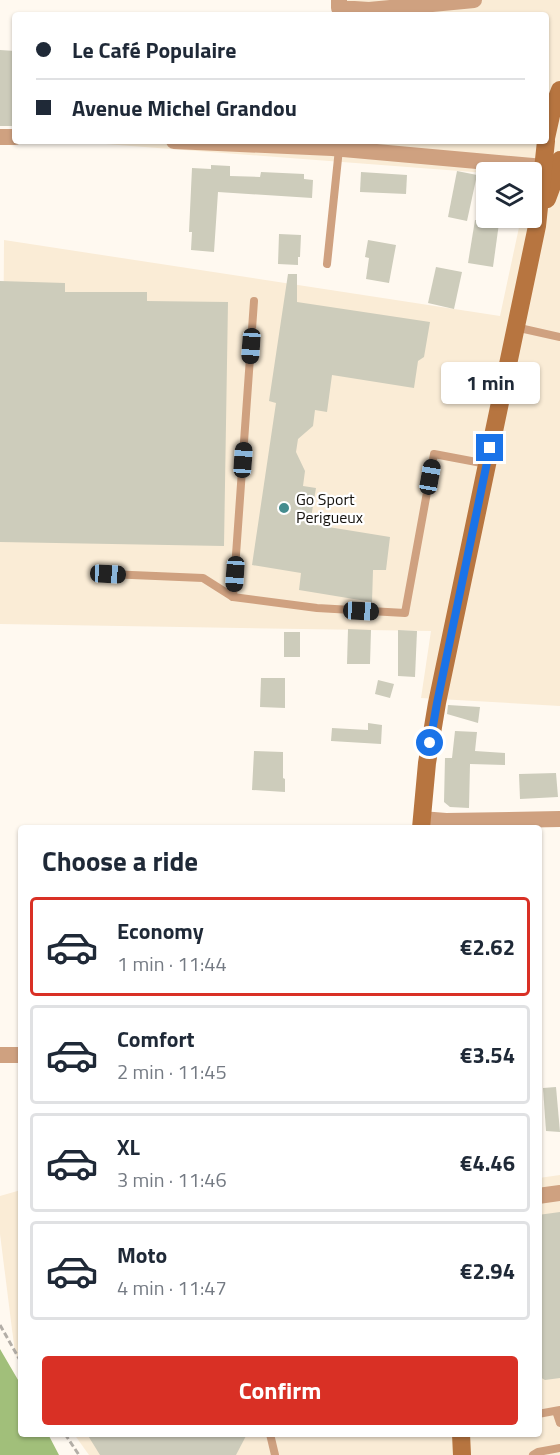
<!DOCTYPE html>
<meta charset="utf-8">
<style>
body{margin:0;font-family:"Titillium Web",sans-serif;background:#f6f6f7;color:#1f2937;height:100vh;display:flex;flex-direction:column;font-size:22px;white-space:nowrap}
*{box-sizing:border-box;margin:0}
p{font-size:20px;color:#747a83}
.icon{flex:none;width:33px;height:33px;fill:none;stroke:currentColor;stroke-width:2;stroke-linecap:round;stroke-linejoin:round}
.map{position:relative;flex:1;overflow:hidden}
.side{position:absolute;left:18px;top:825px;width:524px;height:612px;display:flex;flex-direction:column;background:#fff;border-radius:6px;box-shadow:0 2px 4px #0004}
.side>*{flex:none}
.hud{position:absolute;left:12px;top:12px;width:537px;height:132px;border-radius:6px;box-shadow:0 2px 4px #0004;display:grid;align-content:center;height:132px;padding:0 24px;background:#fff}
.controls{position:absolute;left:476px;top:162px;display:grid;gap:12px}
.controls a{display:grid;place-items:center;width:66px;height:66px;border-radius:6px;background:#fff;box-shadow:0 2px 4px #0004;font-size:30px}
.end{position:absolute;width:27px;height:27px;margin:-14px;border:8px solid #1a73e8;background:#fff;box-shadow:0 0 0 3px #fff}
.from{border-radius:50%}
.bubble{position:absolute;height:42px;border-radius:6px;background:#fff;box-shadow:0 2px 4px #0004;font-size:20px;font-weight:700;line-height:42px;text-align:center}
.car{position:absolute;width:18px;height:36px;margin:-18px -9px;border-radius:8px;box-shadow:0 0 4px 2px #0007;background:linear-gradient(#222 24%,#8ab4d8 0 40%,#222 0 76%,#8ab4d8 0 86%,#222 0)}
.hud b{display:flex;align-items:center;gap:21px;height:57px;font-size:22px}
.hud b+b{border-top:2px solid #e0e1e3}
.hud i{width:15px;height:15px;background:#1f2937}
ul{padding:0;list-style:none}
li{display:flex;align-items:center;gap:18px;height:99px;margin:0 12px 9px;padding:0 12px;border:3px solid #e0e1e3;border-radius:6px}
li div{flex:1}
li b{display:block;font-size:22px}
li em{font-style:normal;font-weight:700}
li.selected{border-color:#d93025}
li>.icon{width:54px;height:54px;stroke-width:1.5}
h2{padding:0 24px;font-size:27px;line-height:72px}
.cta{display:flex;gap:12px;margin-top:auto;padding:12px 24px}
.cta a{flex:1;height:69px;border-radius:6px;background:#d93025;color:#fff;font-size:24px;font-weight:700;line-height:69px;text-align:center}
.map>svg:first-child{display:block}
.built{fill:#faecd6}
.water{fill:#a1bf7a}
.building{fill:#cdccbb}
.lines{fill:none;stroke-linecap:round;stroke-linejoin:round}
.path{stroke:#b3aea7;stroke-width:3;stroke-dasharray:6 3;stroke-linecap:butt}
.lane{stroke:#cfa180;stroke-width:8}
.street{stroke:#cfa180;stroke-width:16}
.secondary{stroke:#b77540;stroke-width:18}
.route{stroke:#1a73e8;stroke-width:8}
.poi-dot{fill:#448c8e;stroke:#fff;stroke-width:2}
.labels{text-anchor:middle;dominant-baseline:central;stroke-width:4.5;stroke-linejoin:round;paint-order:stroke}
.poi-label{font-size:16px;fill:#15120d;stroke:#fff;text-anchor:start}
</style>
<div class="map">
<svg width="560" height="1455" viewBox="0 0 560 1455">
<rect width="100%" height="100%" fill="#fff9f0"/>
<g class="built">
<polygon points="346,0 560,0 560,706 421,698 431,631 0,624 0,390 3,390 4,240 500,316 521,218 531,218 531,172 486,173 66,141 546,141 546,15 346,15"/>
<polygon points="560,1175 560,1455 89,1455 74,1434 538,1434 539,1178"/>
<polygon points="21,1190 21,1360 15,1353 0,1234 0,1196"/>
</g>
<polygon class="water" points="0,1349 21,1385 21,1434 48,1434 59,1455 0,1455"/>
<g class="building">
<polygon points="0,50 15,51 15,126 0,126"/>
<polygon points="211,165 230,166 230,176 260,177 261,172 304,174 304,179 313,180 312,198 218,192 214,252 191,250 192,232 189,232 192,168 211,169"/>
<polygon points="457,171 477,175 467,221 448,217"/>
<polygon points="361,172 407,175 406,194 360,192"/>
<polygon points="475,220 499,223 493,267 468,263"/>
<polygon points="279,234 301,235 300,257 298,257 298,265 278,264"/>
<polygon points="368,240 396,245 389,283 366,279 369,258 365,257"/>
<polygon points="436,267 462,272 454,309 428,303"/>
<polygon points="288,274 297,274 297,302 430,322 424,357 418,361 414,388 332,375 327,412 315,410 313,426 298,439 296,452 305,471 303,486 316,488 310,524 390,537 386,570 373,570 372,602 299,590 301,573 252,565 276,403 269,401"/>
<polygon points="0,281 65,283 65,292 147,292 147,301 228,302 224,546 0,542"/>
<polygon points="348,629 371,630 370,664 347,664"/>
<polygon points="398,630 417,631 415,677 398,676"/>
<rect x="284" y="632" width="16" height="25"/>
<polygon points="261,678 285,678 285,708 260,707"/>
<polygon points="378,680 394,684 390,698 375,694"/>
<polygon points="448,705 480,707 478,723 447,714"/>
<polygon points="368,723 382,725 381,744 331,741 332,728 368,730"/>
<polygon points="455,731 477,732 475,751 505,753 505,765 470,764 469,808 450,807 444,802 445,758 452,758"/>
<polygon points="254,751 283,752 283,778 285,779 285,792 252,790"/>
<polygon points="556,773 558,797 520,799 519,774"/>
<polygon points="556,1087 560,1132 546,1131 543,1088"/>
<polygon points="560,1212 560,1378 545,1380 538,1376 538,1215"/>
<polygon points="87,1434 247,1434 236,1455 100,1455"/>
</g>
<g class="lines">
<g class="path">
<polyline points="0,1325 21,1362"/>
<polyline points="65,1434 79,1455"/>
</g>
<g class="lane">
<polyline points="327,264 339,149"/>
<polyline points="515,327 560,337"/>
<polyline points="108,574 203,578 233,597 317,608 405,613 434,454 487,464"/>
<polyline points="233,597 254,301"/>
<polyline points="556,1411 560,1423"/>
<polyline points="538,1414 560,1410"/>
<polyline points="270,1434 275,1455"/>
<polyline points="533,1455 538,1452 560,1448"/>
</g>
<g class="street">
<polyline points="339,0 339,8 369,10 474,0"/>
<polyline points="0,137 15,137"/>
<polyline points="174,141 332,148 544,167"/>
<polyline points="421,819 446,821 560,819"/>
<polyline points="0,1055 21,1055"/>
<polyline points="538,1196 560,1193"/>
</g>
<g class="secondary">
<polyline points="546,138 552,111 560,90"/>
<polyline points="547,199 558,169 560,160"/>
<polyline points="421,828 427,763 437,703 537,226 546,141"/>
<polyline points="461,1434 462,1455"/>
</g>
</g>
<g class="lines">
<polyline class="route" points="430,743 437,703 490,448"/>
</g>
<circle class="poi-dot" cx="284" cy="508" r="6"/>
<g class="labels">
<g class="poi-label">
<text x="296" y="499">Go Sport<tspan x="296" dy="18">Perigueux</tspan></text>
</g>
</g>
</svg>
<div class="controls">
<a><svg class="icon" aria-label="layers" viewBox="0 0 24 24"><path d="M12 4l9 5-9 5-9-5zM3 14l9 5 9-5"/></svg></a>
</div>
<i class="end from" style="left:430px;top:743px"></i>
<i class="end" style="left:490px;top:448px"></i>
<div class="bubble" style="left:441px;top:362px;width:99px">1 min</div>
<i class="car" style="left:251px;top:346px;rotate:184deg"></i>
<i class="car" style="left:243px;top:460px;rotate:4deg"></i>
<i class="car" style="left:430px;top:477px;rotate:10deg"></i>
<i class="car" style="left:108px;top:574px;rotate:93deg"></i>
<i class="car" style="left:235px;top:574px;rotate:184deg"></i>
<i class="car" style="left:361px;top:611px;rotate:93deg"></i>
<div class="hud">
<b><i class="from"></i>Le Café Populaire</b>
<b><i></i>Avenue Michel Grandou</b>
</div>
<section class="side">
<h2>Choose a ride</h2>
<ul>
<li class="selected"><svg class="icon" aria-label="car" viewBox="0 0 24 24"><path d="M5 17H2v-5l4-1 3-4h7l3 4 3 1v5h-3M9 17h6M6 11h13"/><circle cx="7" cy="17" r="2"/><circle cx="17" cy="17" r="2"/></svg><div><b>Economy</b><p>1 min · 11:44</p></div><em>€2.62</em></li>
<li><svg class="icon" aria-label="car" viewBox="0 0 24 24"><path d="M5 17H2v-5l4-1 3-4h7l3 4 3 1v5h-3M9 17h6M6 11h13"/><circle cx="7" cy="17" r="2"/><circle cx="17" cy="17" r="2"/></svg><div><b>Comfort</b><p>2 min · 11:45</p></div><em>€3.54</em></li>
<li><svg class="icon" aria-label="car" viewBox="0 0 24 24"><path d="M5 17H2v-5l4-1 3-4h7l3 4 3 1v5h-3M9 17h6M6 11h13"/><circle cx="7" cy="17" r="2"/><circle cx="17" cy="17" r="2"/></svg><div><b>XL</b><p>3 min · 11:46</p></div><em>€4.46</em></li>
<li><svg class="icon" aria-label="car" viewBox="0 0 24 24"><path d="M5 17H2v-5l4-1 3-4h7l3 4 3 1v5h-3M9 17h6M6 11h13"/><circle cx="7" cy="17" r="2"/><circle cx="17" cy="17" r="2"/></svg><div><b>Moto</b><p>4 min · 11:47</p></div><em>€2.94</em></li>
</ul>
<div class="cta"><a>Confirm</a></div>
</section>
</div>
